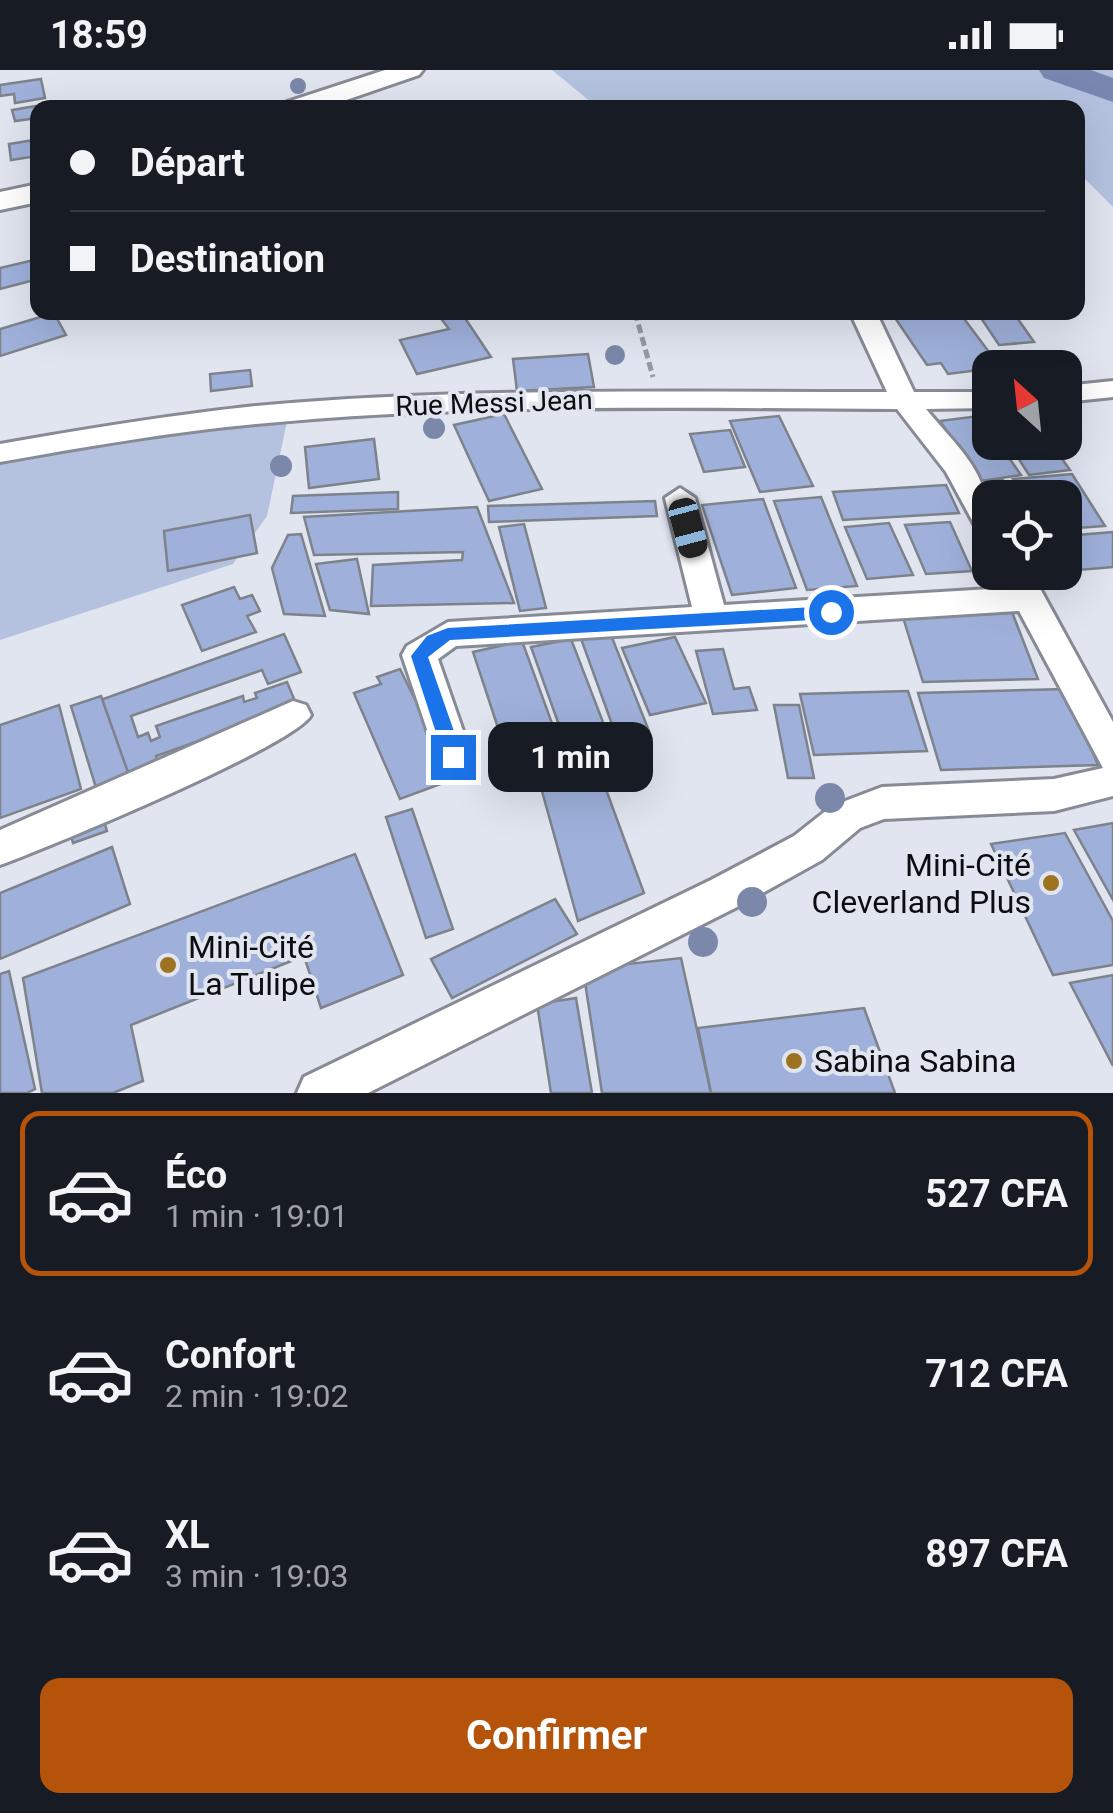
<!DOCTYPE html>
<html lang="fr">
<meta charset="utf-8">
<style>
body{margin:0;font-family:Roboto,sans-serif;background:#242831;color:#f1f3f6;height:100vh;display:flex;flex-direction:column;font-size:38px;white-space:nowrap}
*{box-sizing:border-box;margin:0}
p{font-size:32px;color:#9ea1a6}
.icon{flex:none;width:55px;height:55px;fill:none;stroke:currentColor;stroke-width:2;stroke-linecap:round;stroke-linejoin:round}
.map{position:relative;height:1023px;overflow:hidden}
.details{display:flex;flex-direction:column;background:#171b24;flex:1}
.details>*{flex:none}
.top-card{position:absolute;left:30px;top:30px;width:1055px;height:220px;border-radius:20px;box-shadow:0 10px 40px #0002;display:grid;align-content:center;height:220px;padding:0 40px;background:#171b24}
.needle{width:65px;rotate:333deg}
.fabs{position:absolute;left:972px;top:280px;display:grid;gap:20px}
.fabs a{display:grid;place-items:center;width:110px;height:110px;border-radius:20px;background:#171b24;box-shadow:0 10px 40px #0002;font-size:50px}
.end{position:absolute;width:45px;height:45px;margin:-22px;border:12px solid #1a73e8;background:#fff;box-shadow:0 0 0 5px #fff}
.from{border-radius:50%}
.bubble{position:absolute;height:70px;border-radius:20px;background:#171b24;box-shadow:0 10px 40px #0002;font-size:32px;font-weight:700;line-height:70px;text-align:center}
.car{position:absolute;width:30px;height:60px;margin:-30px -15px;border-radius:12px;box-shadow:0 0 8px 2px #0007;background:linear-gradient(#222 24%,#8ab4d8 0 40%,#222 0 76%,#8ab4d8 0 86%,#222 0)}
.top-card b{display:flex;align-items:center;gap:35px;height:95px;font-size:38px}
.top-card b+b{border-top:2px solid #363941}
.top-card i{width:25px;height:25px;background:#f1f3f6}
ul{padding:18px 0 0;list-style:none}
li{display:flex;align-items:center;gap:30px;height:165px;margin:0 20px 15px;padding:0 20px;border:5px solid transparent;border-radius:20px}
li div{flex:1}
li b{display:block;font-size:38px}
li em{font-style:normal;font-weight:700}
li.current{border-color:#b45309}
li>.icon{width:90px;height:90px;stroke-width:1.5}
.button{display:flex;gap:20px;margin-top:auto;padding:20px 40px}
.button a{flex:1;height:115px;border-radius:20px;background:#b45309;color:#fff;font-size:40px;font-weight:700;line-height:115px;text-align:center}
.status{display:flex;justify-content:space-between;align-items:center;height:70px;padding:0 50px;background:#171b24;direction:ltr}
.status svg{height:28px;fill:currentColor}
.map>svg:first-child{display:block}
.green{fill:#b4c2e0}
.lines{fill:none;stroke-linecap:round;stroke-linejoin:round}
.river{fill:#7787af;fill-rule:evenodd}
.building{fill:#9fb1db;stroke:#7d828b;stroke-width:2.5}
.minor-casing{stroke:#878b95;stroke-width:6}
.tertiary-casing{stroke:#878b95;stroke-width:6}
.path{stroke:#9599a1;stroke-width:5;stroke-dasharray:9 4;stroke-linecap:butt}
.minor{fill:#fff;fill-rule:evenodd}
.tertiary{fill:#fff;fill-rule:evenodd}
.tree{fill:#7b88aa}
.route{fill:#1a73e8}
.poi-dot{fill:#9d7221;stroke:#e0e5f0;stroke-width:4}
.labels{text-anchor:middle;dominant-baseline:central;stroke-width:8;stroke-linejoin:round;paint-order:stroke}
.street-label{font-size:28px;fill:#0c0d11;stroke:#e0e5f0}
.near-poi-label{font-size:32px;fill:#0c0d11;stroke:#e0e5f0;text-anchor:start}
</style>
<div class="status"><b>18:59</b><svg viewBox="0 0 49 12"><path d="M0 12V9h3v3zM5 12V6h3v6zM10 12V3h3v9zM15 12V0h3v12zM26 1h20v11H26zM47 4h2v5h-2z"/></svg></div>
<div class="map">
<svg width="1113" height="1023" viewBox="0 0 1113 1023">
<rect width="100%" height="100%" fill="#e0e5f0"/>
<g class="green">
<polygon points="552,0 1113,0 1113,137 1078,102 1078,38 597,37"/>
<polygon points="289,342 267,446 233,494 0,570 0,383"/>
</g>
<g class="lines">
<polygon class="river" points="1039,0 1091,0 1113,8 1113,32 1044,8"/>
</g>
<g class="building">
<polygon points="41,9 45,28 15,33 14,24 0,26 0,15"/>
<polygon points="36,36 38,48 15,51 12,40"/>
<polygon points="34,70 37,86 11,90 9,74"/>
<polygon points="38,189 38,209 0,219 0,198"/>
<polygon points="436,242 461,242 491,287 417,304 400,270 449,259"/>
<polygon points="891,242 959,242 992,286 979,288 987,299 948,304 941,293 927,295"/>
<polygon points="977,242 1013,242 1034,272 999,275"/>
<polygon points="54,243 66,265 0,286 0,259"/>
<polygon points="588,284 594,317 517,321 513,289"/>
<polygon points="250,300 252,316 211,321 210,304"/>
<polygon points="504,344 542,419 489,431 454,355"/>
<polygon points="779,346 813,416 760,422 730,351"/>
<polygon points="979,346 990,362 990,372 998,372 1021,405 981,411 940,351"/>
<polygon points="730,360 745,397 704,402 690,364"/>
<polygon points="374,369 379,409 309,418 305,377"/>
<polygon points="1008,372 1050,372 1070,400 1029,405"/>
<polygon points="1072,404 1105,456 1065,459 1065,428 1023,428 1013,409"/>
<polygon points="1002,409 1014,428 991,428 981,411"/>
<polygon points="946,415 959,443 843,450 833,422"/>
<polygon points="398,422 398,439 291,443 293,426"/>
<polygon points="821,427 857,516 807,520 774,431"/>
<polygon points="763,429 796,518 732,525 702,435"/>
<polygon points="655,431 657,446 489,452 488,436"/>
<polygon points="477,437 514,533 371,536 373,495 462,490 463,482 314,485 304,447"/>
<polygon points="250,445 257,483 168,501 164,461"/>
<polygon points="950,452 972,501 926,504 905,455"/>
<polygon points="889,453 913,505 867,509 845,457"/>
<polygon points="524,454 546,538 520,541 499,457"/>
<polygon points="1113,462 1113,497 1067,501 1065,466"/>
<polygon points="301,464 325,546 284,544 272,498 288,465"/>
<polygon points="357,489 369,544 330,540 316,494"/>
<polygon points="234,517 240,529 252,525 260,541 247,546 256,562 202,581 182,535"/>
<polygon points="1012,542 1038,609 923,612 902,544"/>
<polygon points="609,560 649,661 617,668 580,566"/>
<polygon points="284,564 301,602 268,614 262,600 131,646 138,667 148,663 151,671 160,667 156,656 243,626 244,632 257,628 255,623 287,612 297,636 156,686 157,691 117,706 95,632"/>
<polygon points="675,567 706,633 650,645 622,578"/>
<polygon points="571,569 606,660 564,669 531,577"/>
<polygon points="522,571 557,667 505,679 473,582"/>
<polygon points="723,579 734,619 749,617 757,640 713,644 696,581"/>
<polygon points="400,599 454,709 400,729 354,623 381,614 377,607"/>
<polygon points="1066,619 1098,695 941,700 918,623"/>
<polygon points="908,621 927,681 814,685 800,624"/>
<polygon points="101,626 130,708 97,721 71,636"/>
<polygon points="59,635 81,719 0,748 0,655"/>
<polygon points="774,635 799,635 814,708 788,708"/>
<polygon points="589,673 644,823 578,851 532,685"/>
<polygon points="412,739 453,859 426,868 386,747"/>
<polygon points="102,745 107,761 73,773 69,757"/>
<polygon points="1113,753 1113,830 1074,760"/>
<polygon points="1065,763 1113,851 1113,895 1053,905 991,774"/>
<polygon points="112,777 130,834 0,889 0,823"/>
<polygon points="355,784 403,905 321,938 304,886 131,955 143,1011 113,1023 42,1023 23,908"/>
<polygon points="555,829 577,864 452,928 431,889"/>
<polygon points="681,888 711,1023 602,1023 583,899"/>
<polygon points="9,901 35,1019 27,1023 0,1023 0,904"/>
<polygon points="1113,905 1113,996 1070,913"/>
<polygon points="576,928 592,1023 551,1023 537,934"/>
<polygon points="864,938 895,1023 711,1023 698,958"/>
</g>
<g class="lines">
<g class="minor-casing">
<g id="minor">
<path d="M850,242H876L914,322H990V338L926,339C965,386 990,402 990,466L979,463L946,402L897,339C683,338 469,333 256,354C170,362 85,377 0,392V374C85,359 170,345 256,336C465,317 677,322 887,322Z"/>
<polygon points="1113,311 1113,327 1065,332 1065,316"/>
<polygon points="680,418 695,428 724,535 1007,518 999,502 1031,502 1113,652 1113,726 1054,741 884,749 860,758 822,790 739,836 368,1023 297,1023 304,1007 711,810 794,766 832,736 882,717 1054,709 1103,698 1019,541 456,576 438,589 472,687 466,698 453,702 440,698 402,585 407,576 448,552 692,537 665,428"/>
<path d="M293,631L306,635L311,645C294,676 47,778 0,795V760Z"/>
</g>
</g>
<g class="tertiary-casing">
<g id="tertiary">
<polygon points="385,0 423,0 419,5 323,38 283,38 287,32"/>
<polygon points="38,114 38,132 0,140 0,122"/>
</g>
</g>
<polyline class="path" points="635,242 653,307"/>
<use href="#minor" class="minor"/>
<use href="#tertiary" class="tertiary"/>
</g>
<g class="tree">
<circle cx="298" cy="16" r="8"/>
<circle cx="615" cy="285" r="10"/>
<circle cx="434" cy="358" r="11"/>
<circle cx="281" cy="396" r="11"/>
<circle cx="830" cy="728" r="15"/>
<circle cx="752" cy="832" r="15"/>
<circle cx="703" cy="872" r="15"/>
</g>
<polygon class="route" points="831,536 839,542 831,549 450,570 428,587 463,687 453,695 444,687 411,586 427,566 448,558"/>
<g class="poi-dot">
<circle cx="1051" cy="813" r="10"/>
<circle cx="168" cy="895" r="10"/>
<circle cx="794" cy="991" r="10"/>
</g>
<g class="labels">
<g class="street-label">
<text transform="translate(494 333) rotate(-2)">Rue Messi Jean</text>
</g>
<g class="near-poi-label">
<text x="1031" y="795" text-anchor="end">Mini-Cité<tspan x="1031" dy="37">Cleverland Plus</tspan></text>
<text x="188" y="877">Mini-Cité<tspan x="188" dy="37">La Tulipe</tspan></text>
<text x="814" y="991">Sabina Sabina</text>
</g>
</g>
</svg>
<div class="fabs">
<a><svg class="needle" viewBox="-14 -14 28 28"><path d="M0-13l5 13h-10z" fill="#e53935"/><path d="M0 13l5-13h-10z" fill="#9ea1a6"/></svg></a>
<a><svg class="icon" aria-label="locate" viewBox="0 0 24 24"><circle cx="12" cy="12" r="6"/><path d="M12 2v4M12 18v4M2 12h4M18 12h4"/></svg></a>
</div>
<i class="end from" style="left:831px;top:542px"></i>
<i class="end" style="left:453px;top:687px"></i>
<div class="bubble" style="left:488px;top:652px;width:165px">1 min</div>
<i class="car" style="left:688px;top:458px;rotate:165deg"></i>
<div class="top-card">
<b><i class="from"></i>Départ</b>
<b><i></i>Destination</b>
</div>
</div>
<section class="details">
<ul>
<li class="current"><svg class="icon" aria-label="car" viewBox="0 0 24 24"><path d="M5 17H2v-5l4-1 3-4h7l3 4 3 1v5h-3M9 17h6M6 11h13"/><circle cx="7" cy="17" r="2"/><circle cx="17" cy="17" r="2"/></svg><div><b>Éco</b><p>1 min · 19:01</p></div><em>527 CFA</em></li>
<li><svg class="icon" aria-label="car" viewBox="0 0 24 24"><path d="M5 17H2v-5l4-1 3-4h7l3 4 3 1v5h-3M9 17h6M6 11h13"/><circle cx="7" cy="17" r="2"/><circle cx="17" cy="17" r="2"/></svg><div><b>Confort</b><p>2 min · 19:02</p></div><em>712 CFA</em></li>
<li><svg class="icon" aria-label="car" viewBox="0 0 24 24"><path d="M5 17H2v-5l4-1 3-4h7l3 4 3 1v5h-3M9 17h6M6 11h13"/><circle cx="7" cy="17" r="2"/><circle cx="17" cy="17" r="2"/></svg><div><b>XL</b><p>3 min · 19:03</p></div><em>897 CFA</em></li>
</ul>
<div class="button"><a>Confirmer</a></div>
</section>
